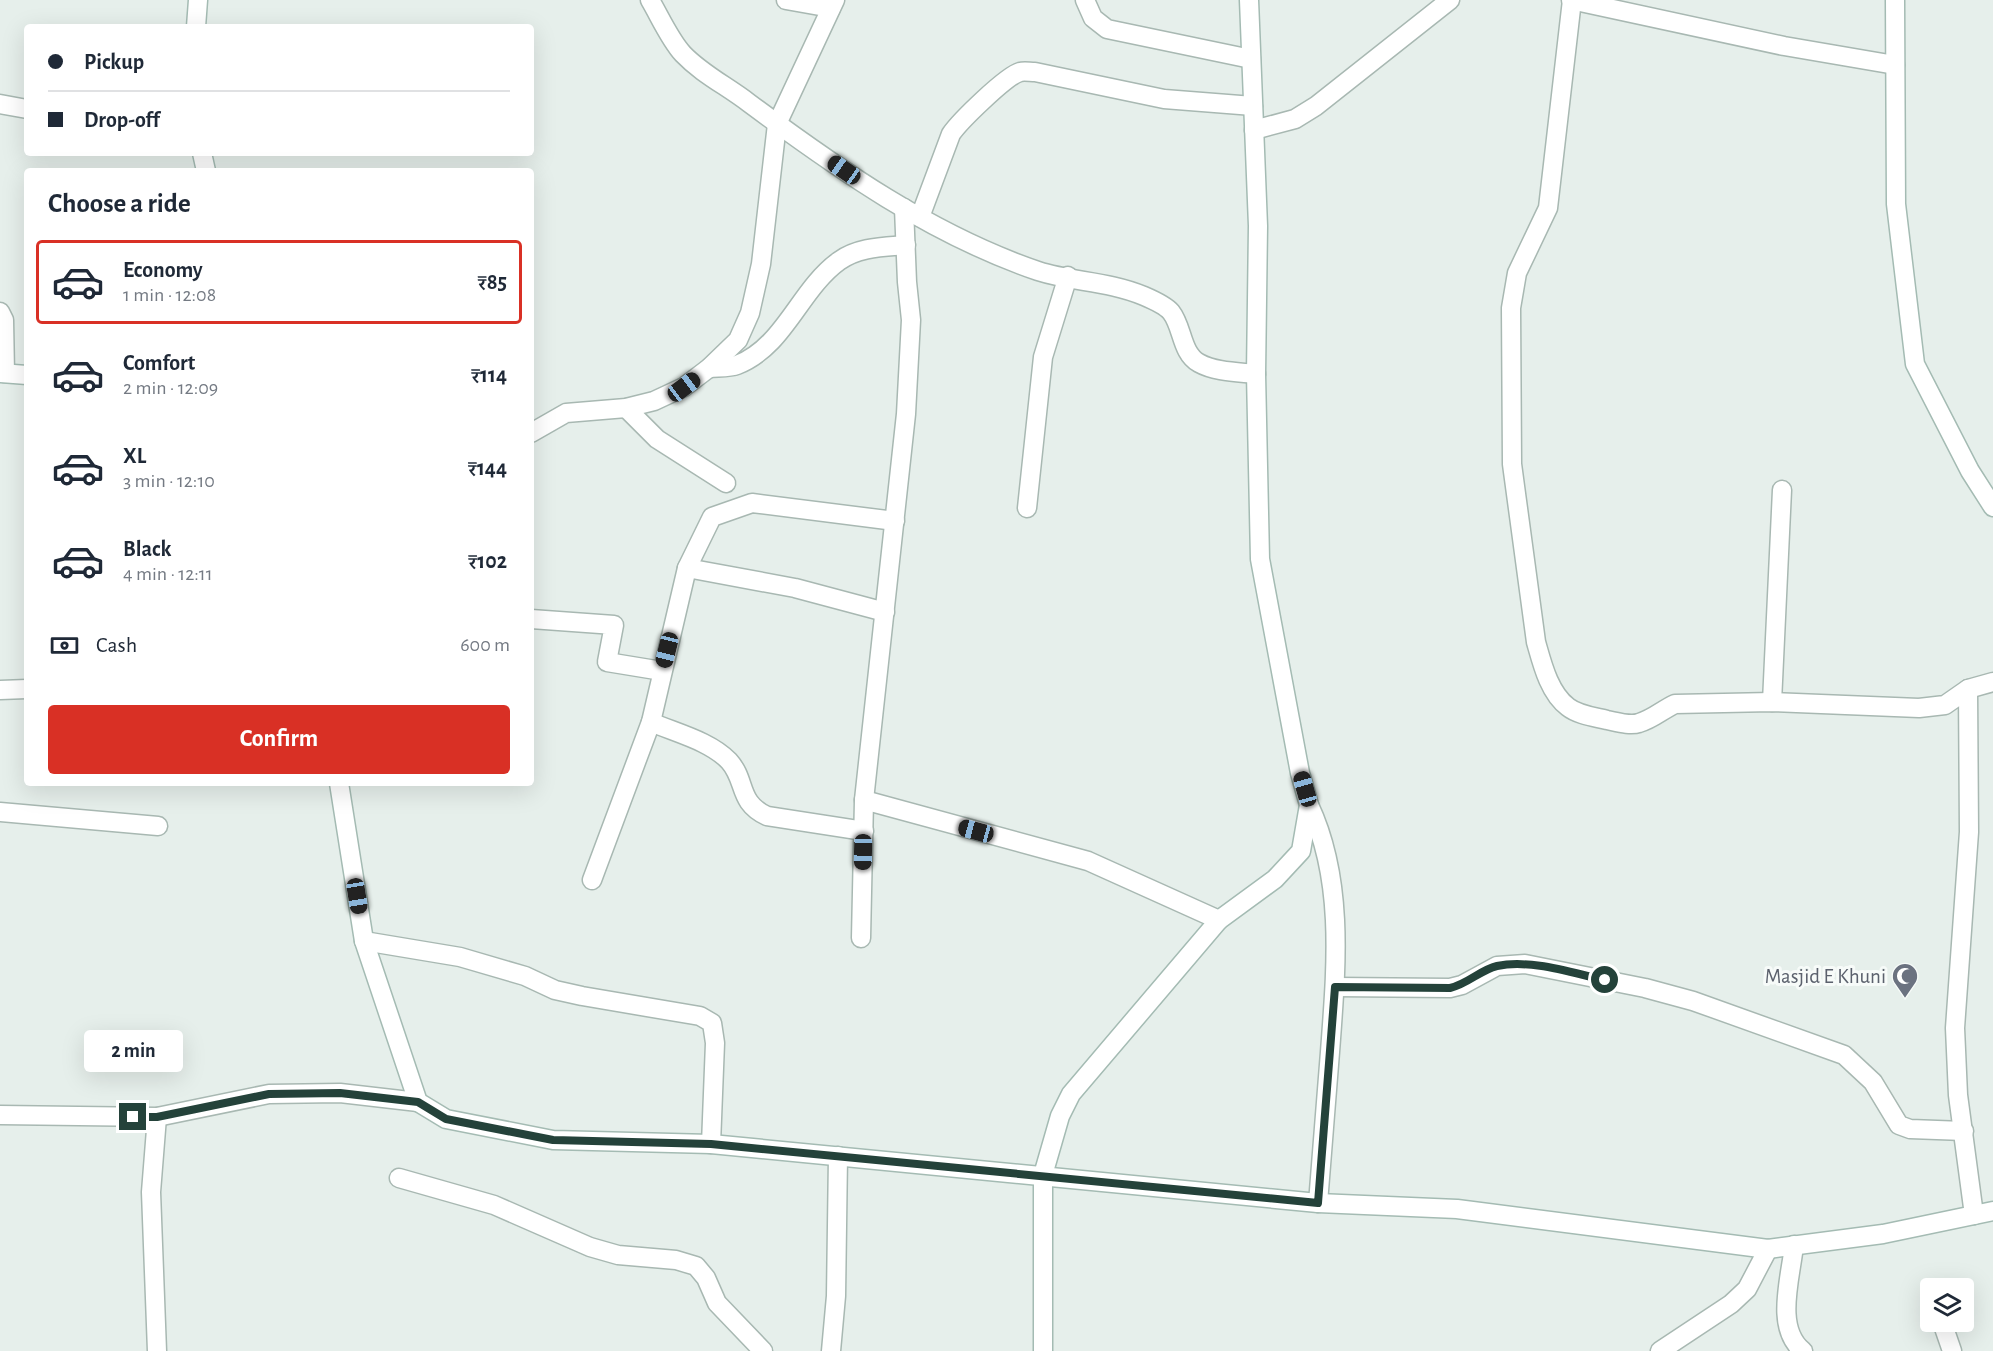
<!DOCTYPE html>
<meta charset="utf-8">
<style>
body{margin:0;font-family:"Alegreya Sans",sans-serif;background:#f2f2f3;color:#1f2937;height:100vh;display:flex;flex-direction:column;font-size:22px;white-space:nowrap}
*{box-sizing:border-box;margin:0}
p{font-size:20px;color:#747a83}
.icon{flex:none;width:33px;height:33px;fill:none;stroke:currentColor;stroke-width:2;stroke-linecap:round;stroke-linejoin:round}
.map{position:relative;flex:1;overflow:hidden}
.details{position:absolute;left:24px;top:168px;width:510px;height:618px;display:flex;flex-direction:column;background:#fff;border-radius:6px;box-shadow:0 6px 24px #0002}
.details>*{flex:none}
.top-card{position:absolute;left:24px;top:24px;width:510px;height:132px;border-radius:6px;box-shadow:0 6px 24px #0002;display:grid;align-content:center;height:132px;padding:0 24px;background:#fff}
.buttons{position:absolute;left:1920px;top:1278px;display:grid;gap:12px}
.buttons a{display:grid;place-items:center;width:54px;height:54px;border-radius:6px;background:#fff;box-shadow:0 6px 24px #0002;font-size:30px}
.end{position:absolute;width:27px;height:27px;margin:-14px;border:8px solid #24423a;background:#fff;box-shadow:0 0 0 3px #fff}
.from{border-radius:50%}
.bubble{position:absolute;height:42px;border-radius:6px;background:#fff;box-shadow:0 6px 24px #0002;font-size:20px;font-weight:700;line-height:42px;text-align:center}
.car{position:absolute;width:18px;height:36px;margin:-18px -9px;border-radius:8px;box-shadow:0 0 4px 2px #0007;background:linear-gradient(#222 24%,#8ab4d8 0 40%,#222 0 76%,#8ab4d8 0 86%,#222 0)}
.top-card b{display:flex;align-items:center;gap:21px;height:57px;font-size:22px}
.top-card b+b{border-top:2px solid #e0e1e3}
.top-card i{width:15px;height:15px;background:#1f2937}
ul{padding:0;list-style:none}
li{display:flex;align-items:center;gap:18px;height:84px;margin:0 12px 9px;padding:0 12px;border:3px solid transparent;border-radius:6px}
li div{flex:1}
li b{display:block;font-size:22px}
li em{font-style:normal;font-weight:700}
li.active{border-color:#d93025}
li>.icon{width:54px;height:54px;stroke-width:1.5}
h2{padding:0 24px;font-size:27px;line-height:72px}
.pay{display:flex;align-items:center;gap:15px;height:66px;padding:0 24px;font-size:22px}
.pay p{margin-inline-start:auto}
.action{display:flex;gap:12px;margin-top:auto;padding:12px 24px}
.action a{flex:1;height:69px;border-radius:6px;background:#d93025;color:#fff;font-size:24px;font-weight:700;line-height:69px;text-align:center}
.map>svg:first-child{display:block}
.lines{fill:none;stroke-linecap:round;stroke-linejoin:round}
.street-casing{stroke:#a8b8b2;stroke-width:21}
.secondary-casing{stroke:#a4bbb3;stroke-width:21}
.street{stroke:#fff;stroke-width:18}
.secondary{stroke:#fff;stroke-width:18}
.route{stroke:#24423a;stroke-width:8}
.labels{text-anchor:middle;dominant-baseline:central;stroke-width:6;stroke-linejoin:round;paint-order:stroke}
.worship-label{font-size:21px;fill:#5b616d;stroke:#f7fbf9;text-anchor:end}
</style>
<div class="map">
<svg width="1993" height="1351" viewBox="0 0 1993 1351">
<rect width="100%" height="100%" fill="#e6efeb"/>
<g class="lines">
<g class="street-casing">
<g id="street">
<path d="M650,0C660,17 670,40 683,54C702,74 727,86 749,103C838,169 932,235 1038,271C1072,282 1108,281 1144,296C1151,299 1166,306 1171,312C1183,327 1181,353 1199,363C1215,372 1238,372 1256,374"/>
<polyline points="786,0 831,8"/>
<polyline points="1085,0 1093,18 1107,29 1251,59"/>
<polyline points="1571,0 1784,46 1895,65"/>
<path d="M1572,0L1548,208L1517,273L1511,308L1512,464L1536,642C1542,663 1549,693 1568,707C1578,715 1595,717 1607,720C1617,722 1630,726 1639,723C1653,719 1662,710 1675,704L1772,702L1919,708L1945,705L1968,689L1993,682"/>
<polyline points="0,104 27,109"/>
<polyline points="1254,130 1295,119 1316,106 1450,0"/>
<path d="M920,217L951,134C960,121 1006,76 1020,72C1024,71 1030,72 1035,72L1164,99L1253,106"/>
<polyline points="0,312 4,320 5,373"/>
<path d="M709,368C718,367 729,368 737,365C785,346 799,290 839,261C858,247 883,247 906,245"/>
<polyline points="626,408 657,439 726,483"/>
<polyline points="531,433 566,413 626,408 654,401 684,387 709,368 738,340 750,313 761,264 777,124 835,0"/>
<polyline points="1027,508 1043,357 1068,276"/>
<polyline points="687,568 795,588 885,612"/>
<polyline points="531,619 614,625 607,662 662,671"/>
<polyline points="1968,689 1969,832 1955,1028 1958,1095 1974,1215"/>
<polyline points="0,690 27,689"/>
<polyline points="1772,702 1782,490"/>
<path d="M651,722C676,733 710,741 729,761C747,781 737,802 767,816L864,831"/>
<polyline points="864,800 1088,861 1219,920"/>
<path d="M1309,805C1345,881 1336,970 1330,1052C1326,1102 1322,1153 1318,1203"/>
<polyline points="0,812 158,826"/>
<polyline points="592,880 651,722 687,568 712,517 752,503 895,521"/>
<polyline points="861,938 864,800 906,414 911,320 907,282 904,208"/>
<polyline points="364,941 460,957 525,976 555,990 582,996 700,1016 712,1023 715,1043 711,1144"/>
<polyline points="1335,987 1450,988 1462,985 1497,966 1525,964 1645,988 1693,1001 1844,1055 1873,1082 1899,1125 1910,1129 1964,1131"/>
<polyline points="0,1115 157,1117 269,1094 340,1093 418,1102"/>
<polyline points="157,1117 151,1192 157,1351"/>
<polyline points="399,1178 494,1205 590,1247 618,1255 676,1260 696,1266 706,1278 717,1303 763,1351"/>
<path d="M1794,1245C1791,1277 1774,1328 1803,1351"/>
<polyline points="1942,1322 1952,1351"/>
<polyline points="831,1351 836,1296 838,1156"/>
<polyline points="1660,1351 1731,1304 1747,1289 1768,1249"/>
</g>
</g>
<g class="secondary-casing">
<g id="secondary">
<polyline points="1895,0 1896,204 1915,364 1970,471 1993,507"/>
<polyline points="196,27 198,0"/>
<polyline points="202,153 206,171"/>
<polyline points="0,373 27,375"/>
<polyline points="339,783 364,941 418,1102 446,1119 553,1140 711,1144 1318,1203 1457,1209 1768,1249 1883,1234 1993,1211"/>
<polyline points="1043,1351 1043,1175 1060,1116 1071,1094 1219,920 1275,879 1301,851 1309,805 1300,773 1260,559 1256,374 1258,226 1249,0"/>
</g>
</g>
<use href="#street" class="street"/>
<use href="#secondary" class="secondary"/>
</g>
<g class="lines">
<path class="route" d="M133,1117H157L269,1094L340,1093L418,1102L446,1119L553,1140L711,1144L1318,1203L1335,987L1450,988C1468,984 1480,970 1497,966C1531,959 1572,973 1605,980"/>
</g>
<defs>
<g id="mosque-pin" transform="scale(1.35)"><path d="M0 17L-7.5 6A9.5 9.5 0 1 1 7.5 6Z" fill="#6b7280" stroke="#f7fbf9"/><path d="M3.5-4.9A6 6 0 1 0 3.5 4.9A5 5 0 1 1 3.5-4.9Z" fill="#fff"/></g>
</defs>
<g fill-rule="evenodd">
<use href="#mosque-pin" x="1905" y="976"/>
</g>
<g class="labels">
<g class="worship-label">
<text x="1886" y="976">Masjid E Khuni</text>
</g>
</g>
</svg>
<div class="buttons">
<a><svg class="icon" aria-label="layers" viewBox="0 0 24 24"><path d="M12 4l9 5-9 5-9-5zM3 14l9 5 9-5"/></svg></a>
</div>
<i class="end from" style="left:1605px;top:980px"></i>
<i class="end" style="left:133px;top:1117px"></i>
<div class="bubble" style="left:84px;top:1030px;width:99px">2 min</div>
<i class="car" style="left:844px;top:170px;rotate:305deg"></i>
<i class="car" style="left:684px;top:387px;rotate:53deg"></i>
<i class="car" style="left:667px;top:650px;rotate:194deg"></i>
<i class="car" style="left:1305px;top:789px;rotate:344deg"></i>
<i class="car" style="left:976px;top:831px;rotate:285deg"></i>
<i class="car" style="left:863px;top:852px;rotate:181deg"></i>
<i class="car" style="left:357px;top:896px;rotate:171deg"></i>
<div class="top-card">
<b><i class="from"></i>Pickup</b>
<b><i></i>Drop-off</b>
</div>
<section class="details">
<h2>Choose a ride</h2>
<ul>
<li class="active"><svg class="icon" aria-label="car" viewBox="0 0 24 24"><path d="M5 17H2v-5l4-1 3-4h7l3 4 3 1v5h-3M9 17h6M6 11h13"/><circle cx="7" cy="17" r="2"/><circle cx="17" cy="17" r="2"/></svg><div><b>Economy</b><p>1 min · 12:08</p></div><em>₹85</em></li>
<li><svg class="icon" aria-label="car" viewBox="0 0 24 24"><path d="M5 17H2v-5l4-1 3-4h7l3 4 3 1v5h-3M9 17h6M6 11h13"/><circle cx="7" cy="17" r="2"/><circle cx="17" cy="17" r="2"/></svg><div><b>Comfort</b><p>2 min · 12:09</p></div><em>₹114</em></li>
<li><svg class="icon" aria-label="car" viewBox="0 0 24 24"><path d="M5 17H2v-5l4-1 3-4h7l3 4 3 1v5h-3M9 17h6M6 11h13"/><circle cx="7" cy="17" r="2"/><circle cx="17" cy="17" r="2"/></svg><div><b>XL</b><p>3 min · 12:10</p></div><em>₹144</em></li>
<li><svg class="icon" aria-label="car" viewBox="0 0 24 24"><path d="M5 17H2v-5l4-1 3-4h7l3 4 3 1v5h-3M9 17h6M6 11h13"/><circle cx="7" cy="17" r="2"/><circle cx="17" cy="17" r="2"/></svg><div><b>Black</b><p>4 min · 12:11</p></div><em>₹102</em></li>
</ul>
<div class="pay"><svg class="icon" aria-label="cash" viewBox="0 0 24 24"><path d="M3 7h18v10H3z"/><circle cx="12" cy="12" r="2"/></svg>Cash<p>600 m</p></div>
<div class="action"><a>Confirm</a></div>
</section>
</div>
